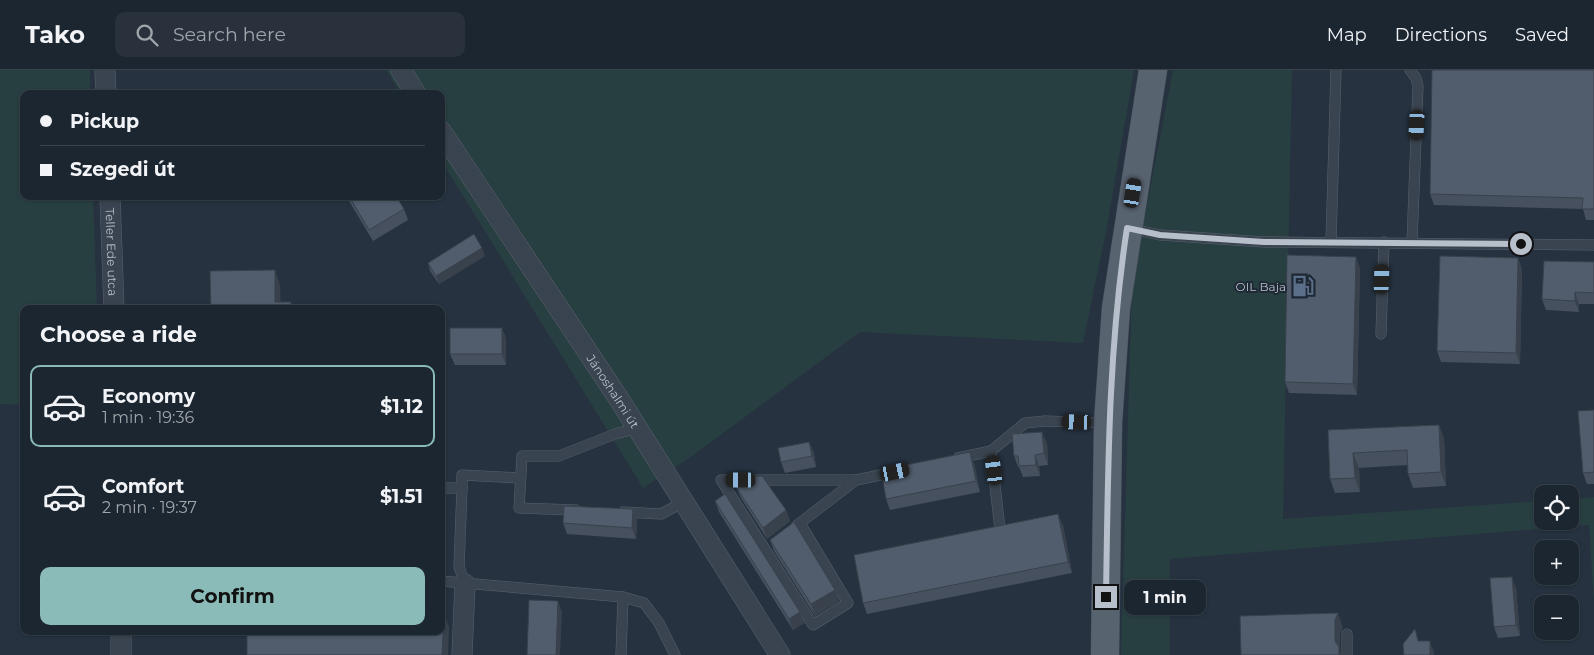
<!DOCTYPE html>
<meta charset="utf-8">
<style>
body{margin:0;font-family:Montserrat,sans-serif;background:#29323c;color:#f1f3f6;height:100vh;display:flex;flex-direction:column;font-size:19px;white-space:nowrap}
*{box-sizing:border-box;margin:0}
p{font-size:16px;color:#a0a5ab}
.icon{flex:none;width:28px;height:28px;fill:none;stroke:currentColor;stroke-width:2;stroke-linecap:round;stroke-linejoin:round}
.map{position:relative;flex:1;overflow:hidden}
.side{position:absolute;left:20px;top:235px;width:425px;height:330px;display:flex;flex-direction:column;background:#1c2630;border-radius:10px;box-shadow:0 1px 4px #0004,0 0 0 1px #3a434c}
.side>*{flex:none}
.top-card{position:absolute;left:20px;top:20px;width:425px;height:110px;border-radius:10px;box-shadow:0 1px 4px #0004,0 0 0 1px #3a434c;display:grid;align-content:center;height:110px;padding:0 20px;background:#1c2630}
.controls{position:absolute;left:1534px;top:415px;display:grid;gap:10px}
.controls a{display:grid;place-items:center;width:45px;height:45px;border-radius:10px;background:#1c2630;box-shadow:0 1px 4px #0004,0 0 0 1px #3a434c;font-size:25px}
.end{position:absolute;width:22px;height:22px;margin:-11px;border:6px solid #b6bfca;background:#111;box-shadow:0 0 0 2px #111}
.from{border-radius:50%}
.bubble{position:absolute;height:35px;border-radius:10px;background:#1c2630;box-shadow:0 1px 4px #0004,0 0 0 1px #3a434c;font-size:16px;font-weight:700;line-height:35px;text-align:center}
.car{position:absolute;width:15px;height:30px;margin:-15px -8px;border-radius:6px;box-shadow:0 0 4px 1px #0007;background:linear-gradient(#222 24%,#8ab4d8 0 40%,#222 0 76%,#8ab4d8 0 86%,#222 0)}
.top-card b{display:flex;align-items:center;gap:18px;height:48px;font-size:19px}
.top-card b+b{border-top:1px solid #3a434c}
.top-card i{width:12px;height:12px;background:#f1f3f6}
ul{padding:0;list-style:none}
li{display:flex;align-items:center;gap:15px;height:82px;margin:0 10px 8px;padding:0 10px;border:2px solid transparent;border-radius:10px}
li div{flex:1}
li b{display:block;font-size:19px}
li em{font-style:normal;font-weight:700}
li.on{border-color:#8bbbb9}
li>.icon{width:45px;height:45px;stroke-width:1.5}
h2{padding:0 20px;font-size:22px;line-height:60px}
.cta{display:flex;gap:10px;margin-top:auto;padding:10px 20px}
.cta a{flex:1;height:58px;border-radius:10px;background:#8bbbb9;color:#111;font-size:20px;font-weight:700;line-height:58px;text-align:center}
header{display:flex;align-items:center;gap:30px;box-sizing:border-box;height:70px;padding:0 25px;background:#1c2630;border-bottom:1px solid #3a434c}
header strong{font-size:24px}
nav{display:flex;gap:28px;margin-inline-start:auto;font-size:18px}
.search{width:350px;height:45px;background:#29323c;display:flex;align-items:center;gap:12px;box-sizing:border-box;padding:0 18px;border-radius:10px;color:#a0a5ab;font-size:19px}
.map>svg:first-child{display:block}
.green{fill:#283f41}
.lines{fill:none;stroke-linecap:round;stroke-linejoin:round}
.lane-casing{stroke:#58626d;stroke-width:11}
.street-casing{stroke:#58626d;stroke-width:21}
.primary-casing{stroke:#434d59;stroke-width:29}
.lane{stroke:#3a4450;stroke-width:10}
.street{stroke:#3a4450;stroke-width:20}
.primary{stroke:#586370;stroke-width:28}
.wall{fill:#46505e}
.shaded-wall{fill:#39414c}
.building{fill:#515d6d;stroke:#39414c}
.route{stroke:#b6bfca;stroke-width:6}
.labels{text-anchor:middle;dominant-baseline:central;stroke-width:4;stroke-linejoin:round;paint-order:stroke}
.street-label{font-size:12px;fill:#b6bfca;stroke:#1f2935}
.poi-label{font-size:12px;fill:#b6bfca;stroke:#1f2935;text-anchor:end}
</style>
<header>
<strong>Tako</strong>
<div class="search"><svg class="icon" aria-label="search" viewBox="0 0 24 24"><circle cx="10" cy="10" r="6"/><path d="M15 15l6 6"/></svg>Search here</div>
<nav><a>Map</a><a>Directions</a><a>Saved</a></nav>
</header>
<div class="map">
<svg width="1594" height="585" viewBox="0 0 1594 585">
<rect width="100%" height="100%" fill="#263240"/>
<g class="green">
<polygon points="0,0 90,0 90,24 24,24 24,126 93,126 97,239 24,239 24,335 0,334"/>
<polygon points="386,0 1134,0 1107,157 1083,273 860,262 688,389 643,418 441,90 441,24 401,24"/>
<polygon points="1173,0 1292,0 1283,449 1542,431 1542,451 1570,451 1570,429 1594,427 1594,532 1589,455 1170,489 1170,585 1121,585 1132,213"/>
</g>
<g class="lines">
<g class="lane-casing">
<g id="lane">
<polyline points="1410,0 1416,8 1418,16 1412,172"/>
<polyline points="1128,158 1160,165 1264,172 1594,175"/>
<polyline points="1331,172 1336,0"/>
<polyline points="1381,264 1384,172"/>
<polyline points="958,388 991,381"/>
<polyline points="441,418 462,418 459,497 465,514"/>
<polyline points="462,418 462,405 520,408"/>
<polyline points="576,440 519,438 522,386 559,386 615,364 637,358"/>
<polyline points="623,442 661,444 684,432"/>
<polyline points="800,453 848,533 813,555 721,410 856,410"/>
<polyline points="796,456 856,410 895,402"/>
<polyline points="1000,459 991,381 1025,353 1045,351 1107,353"/>
<polyline points="441,511 623,527 621,585"/>
<polyline points="623,527 644,533 659,553 675,585"/>
<polyline points="1347,564 1347,585"/>
</g>
</g>
<g class="street-casing">
<g id="street">
<polyline points="105,0 106,24"/>
<polyline points="401,0 416,24"/>
<path id="s1" d="M441,61L619,329L780,585"/>
<path id="s2" d="M110,126L114,239"/>
<polyline points="121,561 121,585"/>
<polyline points="462,585 465,514"/>
</g>
</g>
<g class="primary-casing">
<polyline id="primary" points="1105,585 1108,353 1116,238 1153,0"/>
</g>
<use href="#lane" class="lane"/>
<use href="#street" class="street"/>
<use href="#primary" class="primary"/>
</g>
<g class="wall">
<polygon points="1594,0 1594,150 1586,150 1583,139 1434,135 1430,124"/>
<polygon points="346,126 396,126 404,139 408,150 373,171"/>
<polygon points="485,186 439,214 430,201 428,193"/>
<polygon points="1518,188 1522,200 1520,294 1441,292 1437,281"/>
<polygon points="1594,192 1594,234 1579,234 1579,242 1546,240 1542,229"/>
<polygon points="1360,198 1357,325 1289,323 1285,312"/>
<polygon points="502,258 506,269 506,295 455,295 450,284"/>
<polygon points="1594,340 1594,414 1587,414 1583,403"/>
<polygon points="1439,355 1444,369 1446,416 1413,418 1408,404 1408,395 1359,398 1360,422 1335,423 1330,409 1328,360"/>
<polygon points="809,372 814,383 816,397 785,403 781,392"/>
<polygon points="1047,373 1048,395 1039,396 1040,406 1023,407 1019,397 1018,397 1014,386"/>
<polygon points="974,393 980,422 890,440 886,429"/>
<polygon points="736,417 786,440 790,451 767,469 741,428"/>
<polygon points="715,431 800,542 804,553 793,560 719,442"/>
<polygon points="633,439 637,450 636,469 567,464 563,453"/>
<polygon points="1063,455 1072,503 867,544 863,533"/>
<polygon points="770,470 835,520 839,531 815,546 774,481"/>
<polygon points="1516,518 1520,566 1498,568 1494,557"/>
</g>
<g class="shaded-wall">
<polygon points="482,178 485,186 439,214 436,206"/>
<polygon points="1356,187 1360,198 1357,325 1353,314"/>
<polygon points="1518,188 1522,200 1520,294 1516,283"/>
<polygon points="275,200 280,215 281,239 275,232"/>
<polygon points="1575,222 1579,234 1579,242 1575,231"/>
<polygon points="502,258 506,269 506,295 502,284"/>
<polygon points="1439,355 1444,369 1446,416 1441,402"/>
<polygon points="1042,362 1047,373 1048,395 1044,383"/>
<polygon points="809,372 814,383 816,397 812,386"/>
<polygon points="970,382 974,393 980,422 976,411"/>
<polygon points="1353,383 1359,398 1360,422 1355,408"/>
<polygon points="1035,385 1039,396 1040,406 1036,395"/>
<polygon points="633,439 637,450 636,469 632,458"/>
<polygon points="786,440 790,451 767,469 763,458"/>
<polygon points="1058,444 1063,455 1072,503 1068,492"/>
<polygon points="1512,507 1516,518 1520,566 1516,555"/>
<polygon points="835,520 839,531 815,546 811,534"/>
<polygon points="558,531 562,542 560,585 556,585"/>
<polygon points="800,542 804,553 793,560 789,549"/>
<polygon points="444,543 449,557 448,585 442,585"/>
<polygon points="1338,543 1343,558 1340,564 1340,581 1342,585 1339,585 1335,571 1335,550"/>
<polygon points="1430,571 1434,582 1434,585 1430,585"/>
</g>
<g class="building">
<polygon points="1432,0 1594,0 1594,139 1582,139 1583,128 1430,124"/>
<polygon points="349,126 396,126 404,139 369,160"/>
<polygon points="474,164 482,178 436,206 428,193"/>
<polygon points="1287,185 1356,187 1353,314 1285,312"/>
<polygon points="1440,186 1518,188 1516,283 1437,281"/>
<polygon points="1544,191 1594,192 1594,223 1575,222 1575,231 1542,229"/>
<polygon points="275,200 275,232 291,232 291,239 211,239 210,201"/>
<rect x="450" y="258" width="52" height="26"/>
<polygon points="1594,340 1594,402 1583,403 1578,341"/>
<polygon points="1439,355 1441,402 1408,404 1407,380 1353,383 1355,408 1330,409 1328,360"/>
<polygon points="1042,362 1044,383 1035,385 1036,395 1019,396 1018,386 1014,386 1012,364"/>
<polygon points="809,372 812,386 781,392 778,378"/>
<polygon points="970,382 976,411 886,429 881,400"/>
<polygon points="753,406 762,406 786,440 763,458 736,417"/>
<polygon points="725,424 800,542 789,549 715,431"/>
<polygon points="564,436 633,439 632,458 563,453"/>
<polygon points="1058,444 1068,492 863,533 854,485"/>
<polygon points="794,452 835,520 811,534 770,470"/>
<polygon points="1512,507 1516,555 1494,557 1490,508"/>
<polygon points="529,530 558,531 556,585 527,585"/>
<polygon points="441,543 444,543 442,585 247,585 247,561 441,561"/>
<polygon points="1338,543 1335,550 1335,571 1339,577 1339,585 1241,585 1240,546"/>
<polygon points="1415,559 1418,571 1430,571 1430,585 1404,585 1403,574"/>
</g>
<g class="lines">
<path class="route" d="M1106,527C1108,403 1108,281 1127,158L1160,165L1264,172L1521,174"/>
</g>
<defs>
<g id="fuel-bare" transform="scale(1.725)"><path d="M-5.5-6h7V0h2V4h1.3V-2.5L3-4.5l.8-.8L6-3V5H2.5V1h-1V6h-7ZM-4.2-4.7v3.2H.2V-4.7Z" fill="#5c6f8a" stroke="#1f2935" stroke-width="2.5" paint-order="stroke"/></g>
</defs>
<g fill-rule="evenodd">
<use href="#fuel-bare" x="1303" y="216"/>
</g>
<g class="labels">
<g class="street-label">
<text stroke="none"><textPath href="#s2" startOffset="56">Teller Ede utca</textPath></text>
<text stroke="none"><textPath href="#s1" startOffset="312">Jánoshalmi út</textPath></text>
</g>
<g class="poi-label">
<text x="1286" y="216">OIL Baja</text>
</g>
</g>
</svg>
<div class="controls">
<a><svg class="icon" aria-label="locate" viewBox="0 0 24 24"><circle cx="12" cy="12" r="6"/><path d="M12 2v4M12 18v4M2 12h4M18 12h4"/></svg></a>
<a>+</a>
<a>−</a>
</div>
<i class="end from" style="left:1521px;top:174px"></i>
<i class="end" style="left:1106px;top:527px"></i>
<div class="bubble" style="left:1124px;top:510px;width:82px">1 min</div>
<i class="car" style="left:1417px;top:55px;rotate:183deg"></i>
<i class="car" style="left:1133px;top:123px;rotate:9deg"></i>
<i class="car" style="left:1382px;top:209px;rotate:2deg"></i>
<i class="car" style="left:1077px;top:352px;rotate:272deg"></i>
<i class="car" style="left:994px;top:400px;rotate:353deg"></i>
<i class="car" style="left:895px;top:402px;rotate:78deg"></i>
<i class="car" style="left:741px;top:410px;rotate:270deg"></i>
<div class="top-card">
<b><i class="from"></i>Pickup</b>
<b><i></i>Szegedi út</b>
</div>
<section class="side">
<h2>Choose a ride</h2>
<ul>
<li class="on"><svg class="icon" aria-label="car" viewBox="0 0 24 24"><path d="M5 17H2v-5l4-1 3-4h7l3 4 3 1v5h-3M9 17h6M6 11h13"/><circle cx="7" cy="17" r="2"/><circle cx="17" cy="17" r="2"/></svg><div><b>Economy</b><p>1 min · 19:36</p></div><em>$1.12</em></li>
<li><svg class="icon" aria-label="car" viewBox="0 0 24 24"><path d="M5 17H2v-5l4-1 3-4h7l3 4 3 1v5h-3M9 17h6M6 11h13"/><circle cx="7" cy="17" r="2"/><circle cx="17" cy="17" r="2"/></svg><div><b>Comfort</b><p>2 min · 19:37</p></div><em>$1.51</em></li>
</ul>
<div class="cta"><a>Confirm</a></div>
</section>
</div>
